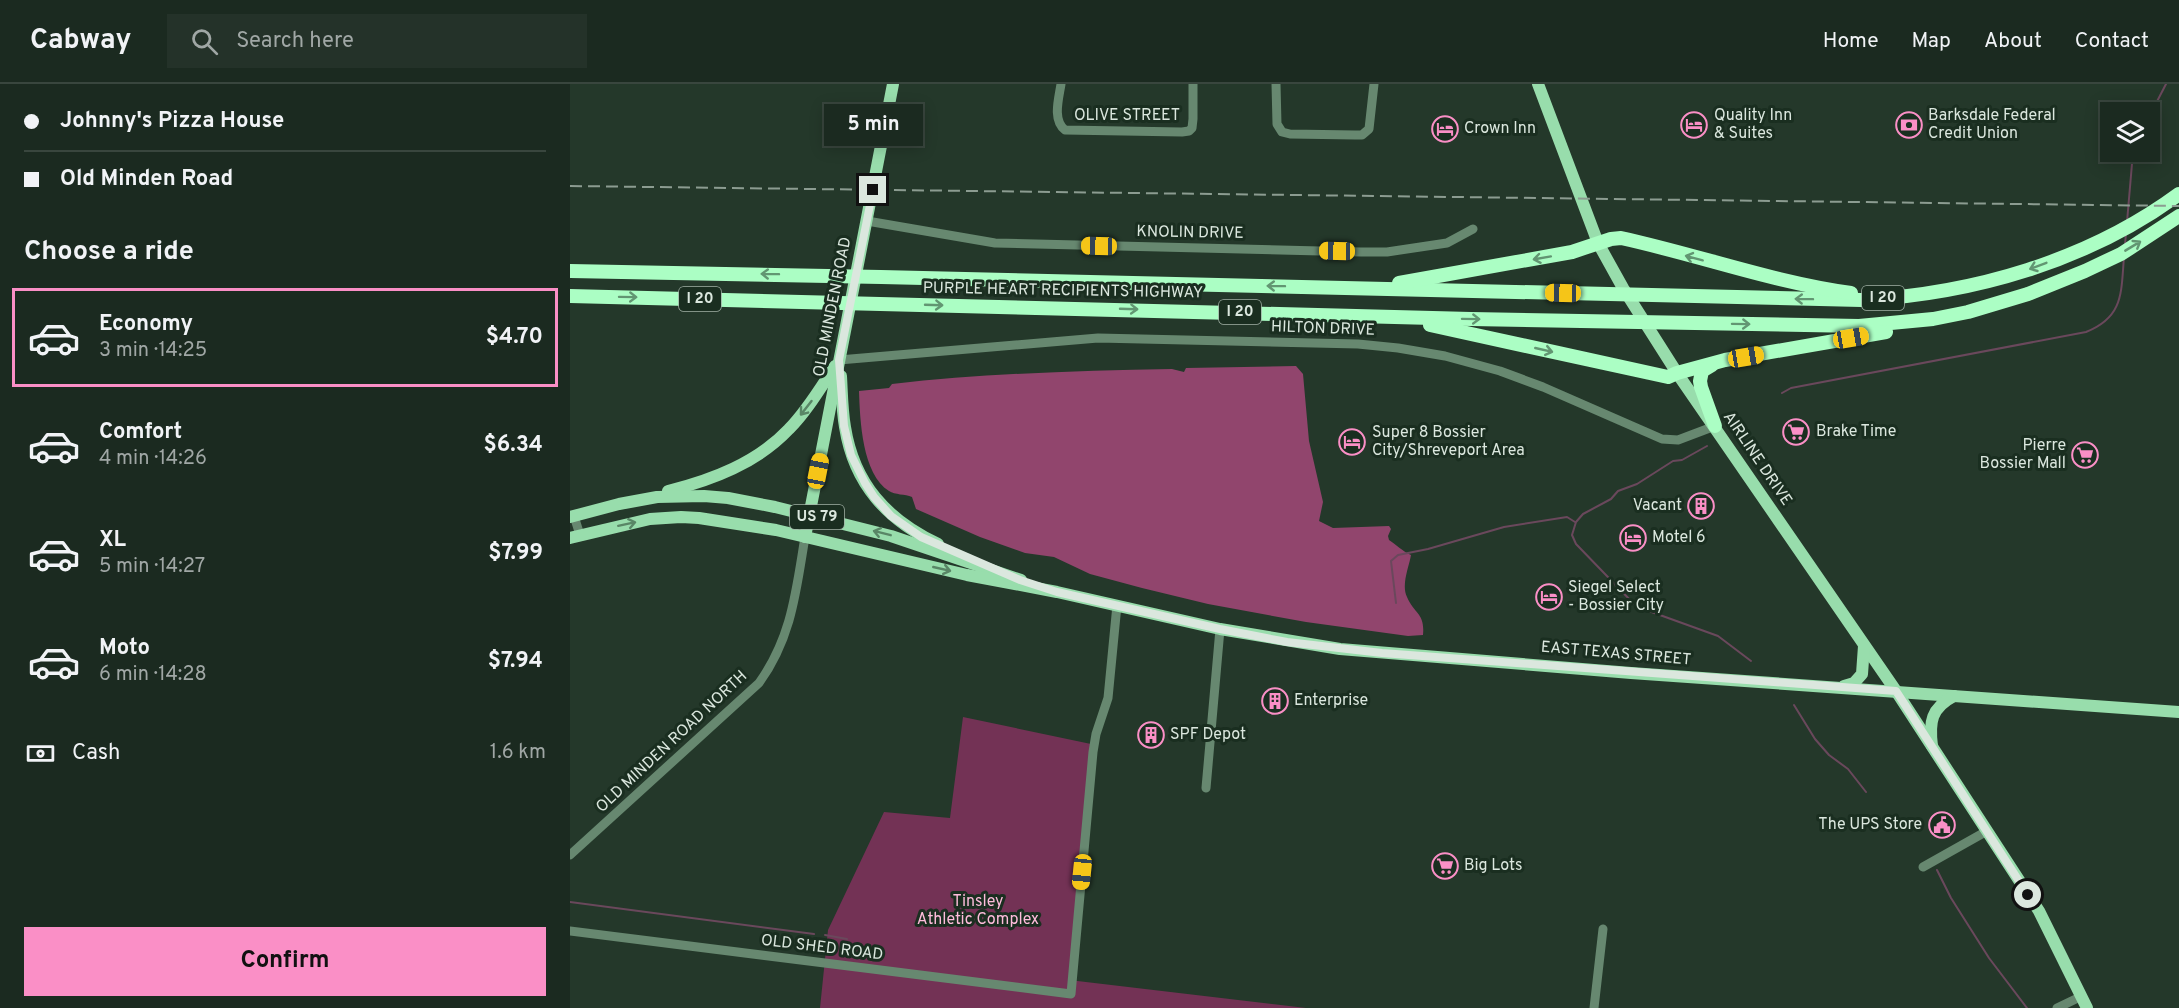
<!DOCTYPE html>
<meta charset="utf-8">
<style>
body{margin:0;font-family:Overpass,sans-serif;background:#243229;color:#f1f3f6;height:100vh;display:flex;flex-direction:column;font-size:22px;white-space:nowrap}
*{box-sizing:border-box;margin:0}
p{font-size:20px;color:#a0a7a5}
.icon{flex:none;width:33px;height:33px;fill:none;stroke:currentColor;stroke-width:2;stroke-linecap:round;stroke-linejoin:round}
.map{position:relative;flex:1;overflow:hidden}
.panel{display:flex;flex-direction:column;background:#1b2a20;width:570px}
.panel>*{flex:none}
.top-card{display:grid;align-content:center;height:132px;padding:0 24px;background:#1b2a20}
.fabs{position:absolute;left:1530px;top:18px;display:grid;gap:12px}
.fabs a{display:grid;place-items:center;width:60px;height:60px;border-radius:0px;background:#1b2a20;box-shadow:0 3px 15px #0003,0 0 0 2px #39463e;font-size:30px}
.end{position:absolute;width:27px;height:27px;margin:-14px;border:8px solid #dbe7de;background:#111;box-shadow:0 0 0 3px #111}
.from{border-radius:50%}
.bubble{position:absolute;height:42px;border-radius:0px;background:#1b2a20;box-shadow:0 3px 15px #0003,0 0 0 2px #39463e;font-size:20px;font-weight:700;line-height:42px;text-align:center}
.car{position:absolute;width:18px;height:36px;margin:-18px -9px;border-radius:8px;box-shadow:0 0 4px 2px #0007;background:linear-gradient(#f5c518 24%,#345 0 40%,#f5c518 0 76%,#345 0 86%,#f5c518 0)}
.top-card b{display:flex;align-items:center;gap:21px;height:57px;font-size:22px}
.top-card b+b{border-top:2px solid #39463e}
.top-card i{width:15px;height:15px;background:#f1f3f6}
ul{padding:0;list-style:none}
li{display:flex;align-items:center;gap:18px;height:99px;margin:0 12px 9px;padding:0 12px;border:3px solid transparent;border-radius:0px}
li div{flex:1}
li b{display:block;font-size:22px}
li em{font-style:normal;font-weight:700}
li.selected{border-color:#fa8fc6}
li>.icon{width:54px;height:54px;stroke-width:1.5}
h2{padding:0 24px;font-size:27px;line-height:72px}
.pay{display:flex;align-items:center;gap:15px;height:66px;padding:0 24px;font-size:22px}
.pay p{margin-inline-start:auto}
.action{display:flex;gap:12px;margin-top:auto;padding:12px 24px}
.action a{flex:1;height:69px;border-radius:0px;background:#fa8fc6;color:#111;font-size:24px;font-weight:700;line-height:69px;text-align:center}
header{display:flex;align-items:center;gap:36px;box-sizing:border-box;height:84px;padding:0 30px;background:#1b2a20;border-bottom:2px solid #39463e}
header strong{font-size:28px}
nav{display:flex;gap:33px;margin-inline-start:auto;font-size:21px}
.search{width:420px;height:54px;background:#243229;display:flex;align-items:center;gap:15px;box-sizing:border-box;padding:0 21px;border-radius:0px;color:#a0a7a5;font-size:22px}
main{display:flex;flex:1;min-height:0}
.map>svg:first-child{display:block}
.green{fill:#733255}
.forest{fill:#91456d}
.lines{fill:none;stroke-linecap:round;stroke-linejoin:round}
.stream{stroke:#6a485c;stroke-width:2}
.minor{stroke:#678870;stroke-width:9}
.major{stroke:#98ddac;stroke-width:12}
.highway{stroke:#abfec4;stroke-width:14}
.rail{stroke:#8c9c91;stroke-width:2;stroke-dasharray:12 6;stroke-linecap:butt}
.oneway{stroke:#629672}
.oneway2{stroke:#598666}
.route{stroke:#dbe7de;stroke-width:8}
.labels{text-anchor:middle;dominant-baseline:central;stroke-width:6;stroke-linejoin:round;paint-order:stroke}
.shield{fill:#1a2e20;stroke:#a1b0a5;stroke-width:1.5}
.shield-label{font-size:15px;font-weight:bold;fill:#dbe7de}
.street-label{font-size:16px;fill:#dbe7de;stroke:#1a2e20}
.poi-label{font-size:16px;fill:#dbe7de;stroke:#1a2e20;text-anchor:start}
.park-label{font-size:16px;fill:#ffbcdc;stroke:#1a2e20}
</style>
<header>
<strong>Cabway</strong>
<div class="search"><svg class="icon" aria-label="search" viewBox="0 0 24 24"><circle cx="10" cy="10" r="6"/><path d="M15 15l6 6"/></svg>Search here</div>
<nav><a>Home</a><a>Map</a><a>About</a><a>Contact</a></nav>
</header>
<main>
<section class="panel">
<div class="top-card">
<b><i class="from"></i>Johnny's Pizza House</b>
<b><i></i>Old Minden Road</b>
</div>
<h2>Choose a ride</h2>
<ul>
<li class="selected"><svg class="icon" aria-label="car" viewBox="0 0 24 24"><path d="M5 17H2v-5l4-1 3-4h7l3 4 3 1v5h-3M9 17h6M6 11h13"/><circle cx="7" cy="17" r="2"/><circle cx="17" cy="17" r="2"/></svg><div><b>Economy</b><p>3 min · 14:25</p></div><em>$4.70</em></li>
<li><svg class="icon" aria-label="car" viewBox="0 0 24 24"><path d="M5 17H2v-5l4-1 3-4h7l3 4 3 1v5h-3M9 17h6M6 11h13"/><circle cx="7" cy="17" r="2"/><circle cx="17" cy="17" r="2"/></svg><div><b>Comfort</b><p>4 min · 14:26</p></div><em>$6.34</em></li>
<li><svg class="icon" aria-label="car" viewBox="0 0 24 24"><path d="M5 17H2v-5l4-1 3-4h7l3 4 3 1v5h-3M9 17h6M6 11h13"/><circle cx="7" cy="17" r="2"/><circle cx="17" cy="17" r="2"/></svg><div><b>XL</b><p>5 min · 14:27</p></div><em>$7.99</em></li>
<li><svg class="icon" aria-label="car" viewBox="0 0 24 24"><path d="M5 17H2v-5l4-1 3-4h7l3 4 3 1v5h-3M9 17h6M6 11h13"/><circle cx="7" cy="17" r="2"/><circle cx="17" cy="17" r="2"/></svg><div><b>Moto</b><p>6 min · 14:28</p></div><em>$7.94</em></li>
</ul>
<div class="pay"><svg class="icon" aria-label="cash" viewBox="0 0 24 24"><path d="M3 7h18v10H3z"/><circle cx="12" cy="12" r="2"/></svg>Cash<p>1.6 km</p></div>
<div class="action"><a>Confirm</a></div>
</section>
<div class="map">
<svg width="1609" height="924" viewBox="0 0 1609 924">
<rect width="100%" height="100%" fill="#24382a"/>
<polygon class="green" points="393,633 521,660 499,896 736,924 250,924 258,846 314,728 380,734"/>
<path class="forest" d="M726,282L733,290L739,357L753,418L749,437L763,444L819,442L821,445L818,452L819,456C827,461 832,467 841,471C839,483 831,501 837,513C845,531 855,529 853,551L838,552L736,538L638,520L572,504L520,490L484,473L455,469L410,453L346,425L342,413C335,410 325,411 319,407C292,390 290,336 289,307L319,304L322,300C415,289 509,287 602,285L614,288L616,284Z"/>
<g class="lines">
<g class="stream">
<polyline points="1580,31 1596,0"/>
<polyline points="1557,138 1563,68"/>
<polyline points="1555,161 1556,149"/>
<path d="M1212,309L1221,304L1516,248C1554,233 1551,208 1554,173"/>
<polyline points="1137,362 1112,376 1103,377 1067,400 1048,407 1041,415 1013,430 1006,438 1002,451 1006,460 1063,519 1076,526 1148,552 1181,577"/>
<polyline points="826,519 821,477 828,471 858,465 934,443 997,433 1005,438"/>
<polyline points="1224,621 1245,655 1259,671 1278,685 1296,708"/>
<polyline points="1367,786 1381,814 1419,874 1457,924"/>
<polyline points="0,818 244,850"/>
<polyline points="255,851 277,855"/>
</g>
<g class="minor">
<path d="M491,0C489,14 482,36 495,46L612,48L619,47L622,44L623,35V0"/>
<polyline points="706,0 707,40 712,48 720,50 785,51 792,51 799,45 804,0"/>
<polyline points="297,137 425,159 791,168 817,168 877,159 903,145"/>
<polyline points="269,276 528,254 788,260 828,264 875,272 930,287 973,303 1092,355 1108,356 1145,342"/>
<polyline points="4,432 10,451"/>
<polyline points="636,704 650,545"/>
<path d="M0,771L189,599C222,553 226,507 235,453"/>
<polyline points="1353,783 1417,747"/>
<polyline points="0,847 501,910 523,668 526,650 538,614 547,521"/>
<polyline points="1024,924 1033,845"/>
<polyline points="1487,924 1512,912"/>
</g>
<g class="major">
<polyline points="968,0 1028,159 1053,204 1107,289 1326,607 1469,827 1517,924"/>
<path d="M271,292C272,309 272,326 275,343C284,400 317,436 368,460"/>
<path d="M98,407C142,396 187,379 219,345C237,327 251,303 265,282"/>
<polyline points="0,433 49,420 87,413 134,412 158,414 205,423 321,452 451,496"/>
<polyline points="235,453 323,0"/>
<polyline points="0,454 80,435 111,433 129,434 206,446 397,491 487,508 650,545 770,565 1061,589 1609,628"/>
<polyline points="1274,602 1284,599 1292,590 1294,562"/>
<path d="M1362,662C1359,638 1361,624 1384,612"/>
</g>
<g class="highway">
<path d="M0,187L311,193L1291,216C1403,210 1518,177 1609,110"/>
<path d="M829,199L1002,168L1041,155L1051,154C1129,171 1202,198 1281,209"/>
<polyline points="0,212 901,235 1289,242 1363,235 1398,228 1458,210 1515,187 1551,170 1609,132"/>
<polyline points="860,241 1098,293 1107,289 1155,276 1316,248"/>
<polyline points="1142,281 1132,287 1130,297 1131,303 1145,342"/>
</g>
<polyline class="rail" points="0,102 1609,122"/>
</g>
<defs><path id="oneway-shaft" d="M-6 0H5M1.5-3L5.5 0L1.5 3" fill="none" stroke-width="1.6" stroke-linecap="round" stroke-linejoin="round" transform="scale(1.5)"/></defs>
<g class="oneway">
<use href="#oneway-shaft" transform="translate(1563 162) rotate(-31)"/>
<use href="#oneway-shaft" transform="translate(972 174) rotate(170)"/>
<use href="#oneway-shaft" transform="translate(1124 174) rotate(-165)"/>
<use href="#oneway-shaft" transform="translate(1468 182) rotate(159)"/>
<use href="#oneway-shaft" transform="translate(200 190) rotate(-179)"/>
<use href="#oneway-shaft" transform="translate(706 202) rotate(-179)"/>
<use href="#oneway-shaft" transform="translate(58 213) rotate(1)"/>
<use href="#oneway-shaft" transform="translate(1234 215) rotate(-179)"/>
<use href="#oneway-shaft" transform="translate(364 221) rotate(2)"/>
<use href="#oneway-shaft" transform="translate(559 225) rotate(2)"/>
<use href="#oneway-shaft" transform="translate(901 235) rotate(1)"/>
<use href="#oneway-shaft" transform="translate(1171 240) rotate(1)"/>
<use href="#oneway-shaft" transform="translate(974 266) rotate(13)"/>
</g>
<g class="oneway2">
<use href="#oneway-shaft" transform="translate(236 324) rotate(128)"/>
<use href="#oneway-shaft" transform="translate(57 440) rotate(-12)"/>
<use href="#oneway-shaft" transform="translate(312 449) rotate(-166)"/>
<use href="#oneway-shaft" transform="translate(372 485) rotate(13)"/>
</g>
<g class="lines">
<polyline class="route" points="303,106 269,276 274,342 281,371 295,399 304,413 321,432 351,453 450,496 487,508 650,545 717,558 812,569 1326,607 1458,811"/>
</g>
<defs>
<g id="hotel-ring" transform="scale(1.35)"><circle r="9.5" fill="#1a2e20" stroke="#fa8fc6" stroke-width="1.5"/><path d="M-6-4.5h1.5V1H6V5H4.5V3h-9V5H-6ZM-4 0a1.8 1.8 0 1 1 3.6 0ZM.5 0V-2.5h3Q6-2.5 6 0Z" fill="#fa8fc6"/></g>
<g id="bank-ring" transform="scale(1.35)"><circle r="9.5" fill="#1a2e20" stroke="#fa8fc6" stroke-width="1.5"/><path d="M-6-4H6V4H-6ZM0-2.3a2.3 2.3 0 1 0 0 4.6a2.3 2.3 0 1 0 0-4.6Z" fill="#fa8fc6"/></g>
<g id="supermarket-ring" transform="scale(1.35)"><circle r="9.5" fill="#1a2e20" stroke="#fa8fc6" stroke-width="1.5"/><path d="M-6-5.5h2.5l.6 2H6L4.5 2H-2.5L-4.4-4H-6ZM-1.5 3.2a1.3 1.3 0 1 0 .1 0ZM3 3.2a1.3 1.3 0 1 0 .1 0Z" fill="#fa8fc6"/></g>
<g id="building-ring" transform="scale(1.35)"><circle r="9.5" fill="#1a2e20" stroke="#fa8fc6" stroke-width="1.5"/><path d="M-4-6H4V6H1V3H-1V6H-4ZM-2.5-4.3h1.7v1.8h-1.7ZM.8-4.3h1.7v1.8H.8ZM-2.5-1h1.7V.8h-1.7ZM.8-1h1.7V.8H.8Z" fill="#fa8fc6"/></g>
<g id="civic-ring" transform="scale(1.35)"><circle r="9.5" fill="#1a2e20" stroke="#fa8fc6" stroke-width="1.5"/><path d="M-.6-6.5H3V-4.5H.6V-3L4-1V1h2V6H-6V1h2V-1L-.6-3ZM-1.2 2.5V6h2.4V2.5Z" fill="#fa8fc6"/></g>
</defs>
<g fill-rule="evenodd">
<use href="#hotel-ring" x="1124" y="41"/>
<use href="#bank-ring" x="1339" y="41"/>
<use href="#hotel-ring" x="875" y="45"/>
<use href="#supermarket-ring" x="1226" y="348"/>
<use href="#hotel-ring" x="782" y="358"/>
<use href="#supermarket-ring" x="1515" y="371"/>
<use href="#building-ring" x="1131" y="422"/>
<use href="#hotel-ring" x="1063" y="454"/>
<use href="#hotel-ring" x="979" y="513"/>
<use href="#building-ring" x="705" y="617"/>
<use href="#building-ring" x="581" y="651"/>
<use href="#civic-ring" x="1372" y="741"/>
<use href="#supermarket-ring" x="875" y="782"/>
</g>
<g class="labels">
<g class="shield">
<rect x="1292" y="202" width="42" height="24" rx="4.5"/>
<rect x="109" y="203" width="42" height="24" rx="4.5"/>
<rect x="649" y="216" width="42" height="24" rx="4.5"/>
<rect x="220" y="421" width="54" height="24" rx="4.5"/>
</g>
<g class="shield-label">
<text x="1313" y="214">I 20</text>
<text x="130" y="215">I 20</text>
<text x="670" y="228">I 20</text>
<text x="247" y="433">US 79</text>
</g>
<g class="street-label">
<text x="557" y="32">OLIVE STREET</text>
<text transform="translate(620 149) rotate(1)">KNOLIN DRIVE</text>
<text transform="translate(493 207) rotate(1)">PURPLE HEART RECIPIENTS HIGHWAY</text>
<text transform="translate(263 223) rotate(-79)">OLD MINDEN ROAD</text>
<text transform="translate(753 245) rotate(2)">HILTON DRIVE</text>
<text transform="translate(1187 375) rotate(56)">AIRLINE DRIVE</text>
<text transform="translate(1046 570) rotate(5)">EAST TEXAS STREET</text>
<text transform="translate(102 658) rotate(-43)">OLD MINDEN ROAD NORTH</text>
<text transform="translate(252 864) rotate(7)">OLD SHED ROAD</text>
</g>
<g class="poi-label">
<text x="1144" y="32">Quality Inn<tspan x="1144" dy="18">&amp; Suites</tspan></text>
<text x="1358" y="32">Barksdale Federal<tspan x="1358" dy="18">Credit Union</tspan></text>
<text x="894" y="45">Crown Inn</text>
<text x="1246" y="348">Brake Time</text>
<text x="802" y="349">Super 8 Bossier<tspan x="802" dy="18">City/Shreveport Area</tspan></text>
<text x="1496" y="362" text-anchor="end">Pierre<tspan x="1496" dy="18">Bossier Mall</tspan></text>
<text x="1112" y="422" text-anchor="end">Vacant</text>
<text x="1082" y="454">Motel 6</text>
<text x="998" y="504">Siegel Select<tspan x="998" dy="18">- Bossier City</tspan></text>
<text x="724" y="617">Enterprise</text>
<text x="600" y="651">SPF Depot</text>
<text x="1352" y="741" text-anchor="end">The UPS Store</text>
<text x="894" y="782">Big Lots</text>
</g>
<g class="park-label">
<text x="408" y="818">Tinsley<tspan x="408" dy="18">Athletic Complex</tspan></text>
</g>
</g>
</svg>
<div class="fabs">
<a><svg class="icon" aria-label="layers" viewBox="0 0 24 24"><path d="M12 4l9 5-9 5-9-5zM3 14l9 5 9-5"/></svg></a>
</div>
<i class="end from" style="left:1458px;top:811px"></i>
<i class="end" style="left:303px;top:106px"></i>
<div class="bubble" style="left:254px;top:20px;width:99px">5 min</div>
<i class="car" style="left:529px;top:162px;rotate:271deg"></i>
<i class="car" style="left:767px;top:167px;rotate:271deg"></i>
<i class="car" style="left:993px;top:209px;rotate:271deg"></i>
<i class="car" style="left:1281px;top:254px;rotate:80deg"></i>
<i class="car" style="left:1176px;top:273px;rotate:80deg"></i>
<i class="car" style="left:248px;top:387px;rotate:11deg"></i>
<i class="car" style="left:512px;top:788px;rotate:186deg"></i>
</div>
</main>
